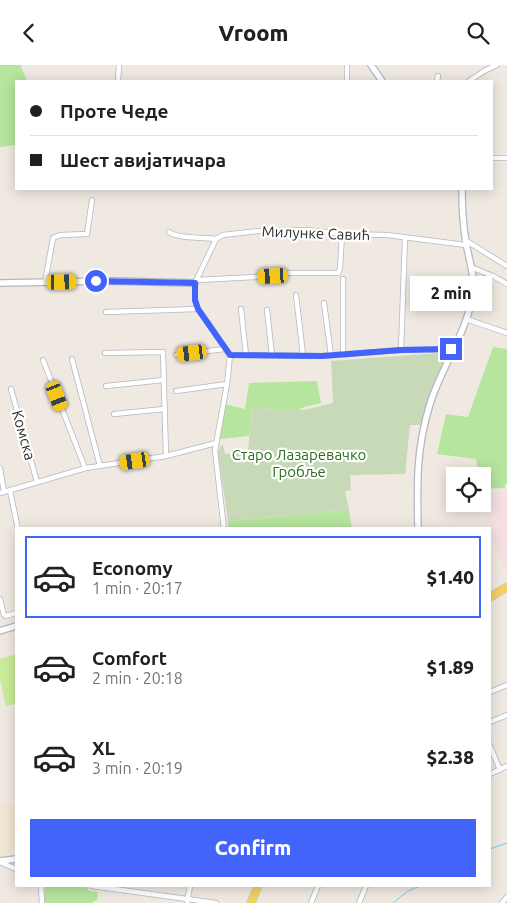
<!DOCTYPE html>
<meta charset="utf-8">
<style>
body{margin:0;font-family:Ubuntu,sans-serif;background:#f2f2f2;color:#202124;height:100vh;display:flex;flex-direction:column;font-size:19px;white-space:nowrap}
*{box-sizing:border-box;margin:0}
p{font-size:16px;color:#757577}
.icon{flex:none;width:28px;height:28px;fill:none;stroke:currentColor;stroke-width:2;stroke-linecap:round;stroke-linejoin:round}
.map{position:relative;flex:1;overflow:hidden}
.details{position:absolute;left:15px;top:462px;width:476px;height:360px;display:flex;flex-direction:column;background:#fff;border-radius:0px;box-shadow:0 2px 12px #0003}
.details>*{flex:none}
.top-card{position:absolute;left:15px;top:15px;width:478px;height:110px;border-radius:0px;box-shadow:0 2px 12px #0003;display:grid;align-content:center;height:110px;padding:0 15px;background:#fff}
.buttons{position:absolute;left:446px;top:402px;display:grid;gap:10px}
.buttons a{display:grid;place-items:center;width:45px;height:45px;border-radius:0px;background:#fff;box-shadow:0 2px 12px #0003;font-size:25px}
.end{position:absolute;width:22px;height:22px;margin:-11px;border:6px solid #4264fb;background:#fff;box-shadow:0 0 0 2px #fff}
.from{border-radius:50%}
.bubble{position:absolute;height:35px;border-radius:0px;background:#fff;box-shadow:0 2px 12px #0003;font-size:16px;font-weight:800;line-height:35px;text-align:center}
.car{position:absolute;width:15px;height:30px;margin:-15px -8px;border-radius:6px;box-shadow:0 0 4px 1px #0007;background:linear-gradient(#f5c518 24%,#345 0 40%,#f5c518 0 76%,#345 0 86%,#f5c518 0)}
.top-card b{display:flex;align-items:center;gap:18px;height:48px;font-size:19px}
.top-card b+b{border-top:1px solid #e0e0e0}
.top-card i{width:12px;height:12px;background:#202124}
ul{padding:9px 0 0;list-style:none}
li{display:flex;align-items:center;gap:15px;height:82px;margin:0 10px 8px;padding:0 5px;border:2px solid transparent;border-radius:0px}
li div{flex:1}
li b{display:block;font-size:19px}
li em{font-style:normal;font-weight:800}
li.active{border-color:#4264fb}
li>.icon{width:45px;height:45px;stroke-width:1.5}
.cta{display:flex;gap:10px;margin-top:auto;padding:10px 15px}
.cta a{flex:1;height:58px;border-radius:0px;background:#4264fb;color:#fff;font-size:20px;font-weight:800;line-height:58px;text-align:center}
header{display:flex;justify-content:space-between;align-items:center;height:65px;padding:0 15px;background:#fff;font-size:22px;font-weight:800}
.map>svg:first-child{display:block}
.education{fill:#f0e6d1}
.medical{fill:#f5dfe0}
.green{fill:#b6e59e}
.cemetery{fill:#c8d9b8}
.pitch{fill:#c9ec9a}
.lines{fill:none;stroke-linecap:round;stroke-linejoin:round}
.stream{stroke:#75cff0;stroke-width:1}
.minor-casing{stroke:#b4b7c1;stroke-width:6}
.tertiary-casing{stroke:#b4b7c1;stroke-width:8}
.primary-casing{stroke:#c9c9c9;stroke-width:9}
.minor{stroke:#fff;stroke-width:4.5}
.tertiary{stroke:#fff;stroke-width:5.5}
.primary{stroke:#f2d163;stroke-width:8}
.route{stroke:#4264fb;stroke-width:6}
.labels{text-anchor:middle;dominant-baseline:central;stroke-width:4.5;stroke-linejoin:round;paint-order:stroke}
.street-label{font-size:15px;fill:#2e2e2e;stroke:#fff}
.park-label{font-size:15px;fill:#2c6e1b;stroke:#fff}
</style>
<header><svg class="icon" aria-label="back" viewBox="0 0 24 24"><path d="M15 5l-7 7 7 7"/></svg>Vroom<svg class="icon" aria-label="search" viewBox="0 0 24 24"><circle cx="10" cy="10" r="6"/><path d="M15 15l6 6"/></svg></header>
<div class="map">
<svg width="507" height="838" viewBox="0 0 507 838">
<rect width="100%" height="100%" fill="#efe9e1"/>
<polygon class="education" points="0,737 16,741 16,773 10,791 0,791"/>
<polygon class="medical" points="507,426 507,506 493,477 482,439 483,428"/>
<g class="green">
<polygon points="0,0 22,0 21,2 27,16 16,16 16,80 0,82"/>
<polygon points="493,282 507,284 507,419 505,419 505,423 483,424 482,411 479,411 476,394 437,389 446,349 468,352"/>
<polygon points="317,316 321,338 301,343 300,345 252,343 249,371 220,374 225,339 245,344 249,318"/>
<polygon points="349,445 352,464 228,464 228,456"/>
<polygon points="45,821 86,821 89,826 98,827 97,836 93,836 93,838 44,838"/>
</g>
<polygon class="cemetery" points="452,287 422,360 410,360 405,409 350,410 351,425 345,426 349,445 228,456 218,387 220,382 223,380 225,389 248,386 252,343 304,345 333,338 331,296"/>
<polygon class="pitch" points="16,589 16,639 6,641 0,615 0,594"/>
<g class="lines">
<g class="stream">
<polyline points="490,784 507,778"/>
<polyline points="393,838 408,826 420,821"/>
</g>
<g class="minor-casing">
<g id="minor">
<polyline points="347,0 347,16"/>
<polyline points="118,16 119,0"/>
<polyline points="437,16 438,11"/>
<polyline points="469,16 484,6 497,0"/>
<polyline points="491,93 507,93"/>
<path d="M169,167C178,174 204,172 216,174"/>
<polyline points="465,175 507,201"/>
<polyline points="473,203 493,211 507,219"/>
<polyline points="289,208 338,208 340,204 342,169"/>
<polyline points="197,215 273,211"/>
<polyline points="45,217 53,173 60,170 87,169 92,135"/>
<polyline points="296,230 303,290"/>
<polyline points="324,238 331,290"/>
<polyline points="241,244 246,290"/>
<polyline points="267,245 272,290"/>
<polyline points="106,247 198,244"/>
<polyline points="466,254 507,268"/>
<polyline points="401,285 405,173"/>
<polyline points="105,288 163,287 166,391"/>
<polyline points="343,289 343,214"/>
<polyline points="176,290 224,284"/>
<polyline points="230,290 322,291 401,285 454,284"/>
<polyline points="72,294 100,401"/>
<polyline points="43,295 85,403"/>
<polyline points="106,321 164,315"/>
<polyline points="11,324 37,417"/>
<polyline points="176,326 227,319"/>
<polyline points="114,349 164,344"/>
<polyline points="0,403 4,427"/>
<polyline points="10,426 18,464"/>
<polyline points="0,428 86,403 166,391 216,378"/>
<polyline points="224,464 215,385 227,319 230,290 198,244 195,235 195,218 216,174 223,170 258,166 307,165 342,169 387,170 466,180"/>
<polyline points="0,534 4,550 6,551 16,548"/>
<polyline points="490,627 507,620"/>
<polyline points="490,657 507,650"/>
<polyline points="490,681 500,705"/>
<polyline points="490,709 507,701"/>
<polyline points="0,797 16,804"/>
<polyline points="41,821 42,838"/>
<polyline points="92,821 216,838"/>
<polyline points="187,838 190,821"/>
<polyline points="311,838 318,821"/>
<polyline points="359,838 366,821"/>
<polyline points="502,838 507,832"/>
</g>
</g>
<g class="tertiary-casing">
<g id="tertiary">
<polyline points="371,0 382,16"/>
<polyline points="0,218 112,216 195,218"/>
<path d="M418,464C417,418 416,384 430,339C441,303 465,271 472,233C476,213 469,196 466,177C463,160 462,141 462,124"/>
<polyline points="0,566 16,561"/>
<polyline points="0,796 16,794"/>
</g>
</g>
<g class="primary-casing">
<g id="primary">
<polyline points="490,532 507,522"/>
<polyline points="251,838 258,821"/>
</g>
</g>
<use href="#minor" class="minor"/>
<use href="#tertiary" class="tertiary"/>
<use href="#primary" class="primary"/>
</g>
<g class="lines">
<polyline class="route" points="96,216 195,218 195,235 198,244 230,290 322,291 401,285 451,284"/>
</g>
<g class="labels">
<g class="street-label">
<text transform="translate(316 168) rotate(2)">Милунке Савић</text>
<text transform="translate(24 370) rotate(74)">Комска</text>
</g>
<g class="park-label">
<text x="299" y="389">Старо Лазаревачко<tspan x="299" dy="17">Гробље</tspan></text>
</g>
</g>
</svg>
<div class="buttons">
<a><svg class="icon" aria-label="locate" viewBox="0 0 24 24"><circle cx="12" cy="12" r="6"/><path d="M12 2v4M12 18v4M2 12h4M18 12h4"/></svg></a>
</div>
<i class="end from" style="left:96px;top:216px"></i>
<i class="end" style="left:451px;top:284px"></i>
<div class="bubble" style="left:410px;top:211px;width:82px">2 min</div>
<i class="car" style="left:273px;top:211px;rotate:267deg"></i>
<i class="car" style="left:62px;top:217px;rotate:89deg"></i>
<i class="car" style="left:192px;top:288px;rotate:263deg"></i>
<i class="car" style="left:57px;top:331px;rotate:159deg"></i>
<i class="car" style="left:135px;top:396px;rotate:261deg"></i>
<div class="top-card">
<b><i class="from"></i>Проте Чеде</b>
<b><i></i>Шест авијатичара</b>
</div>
<section class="details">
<ul>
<li class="active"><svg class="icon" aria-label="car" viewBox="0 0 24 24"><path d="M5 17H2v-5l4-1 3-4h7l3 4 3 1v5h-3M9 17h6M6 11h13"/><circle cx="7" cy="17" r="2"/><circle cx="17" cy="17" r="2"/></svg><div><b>Economy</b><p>1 min · 20:17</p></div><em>$1.40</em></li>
<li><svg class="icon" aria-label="car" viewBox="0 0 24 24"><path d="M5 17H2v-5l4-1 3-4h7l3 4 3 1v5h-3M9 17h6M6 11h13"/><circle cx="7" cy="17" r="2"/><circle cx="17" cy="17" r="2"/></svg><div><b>Comfort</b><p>2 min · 20:18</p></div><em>$1.89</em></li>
<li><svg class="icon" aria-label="car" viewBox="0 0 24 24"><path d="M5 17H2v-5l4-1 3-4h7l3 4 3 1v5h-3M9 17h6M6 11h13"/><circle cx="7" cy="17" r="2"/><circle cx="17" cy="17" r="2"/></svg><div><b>XL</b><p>3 min · 20:19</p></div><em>$2.38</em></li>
</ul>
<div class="cta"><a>Confirm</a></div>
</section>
</div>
